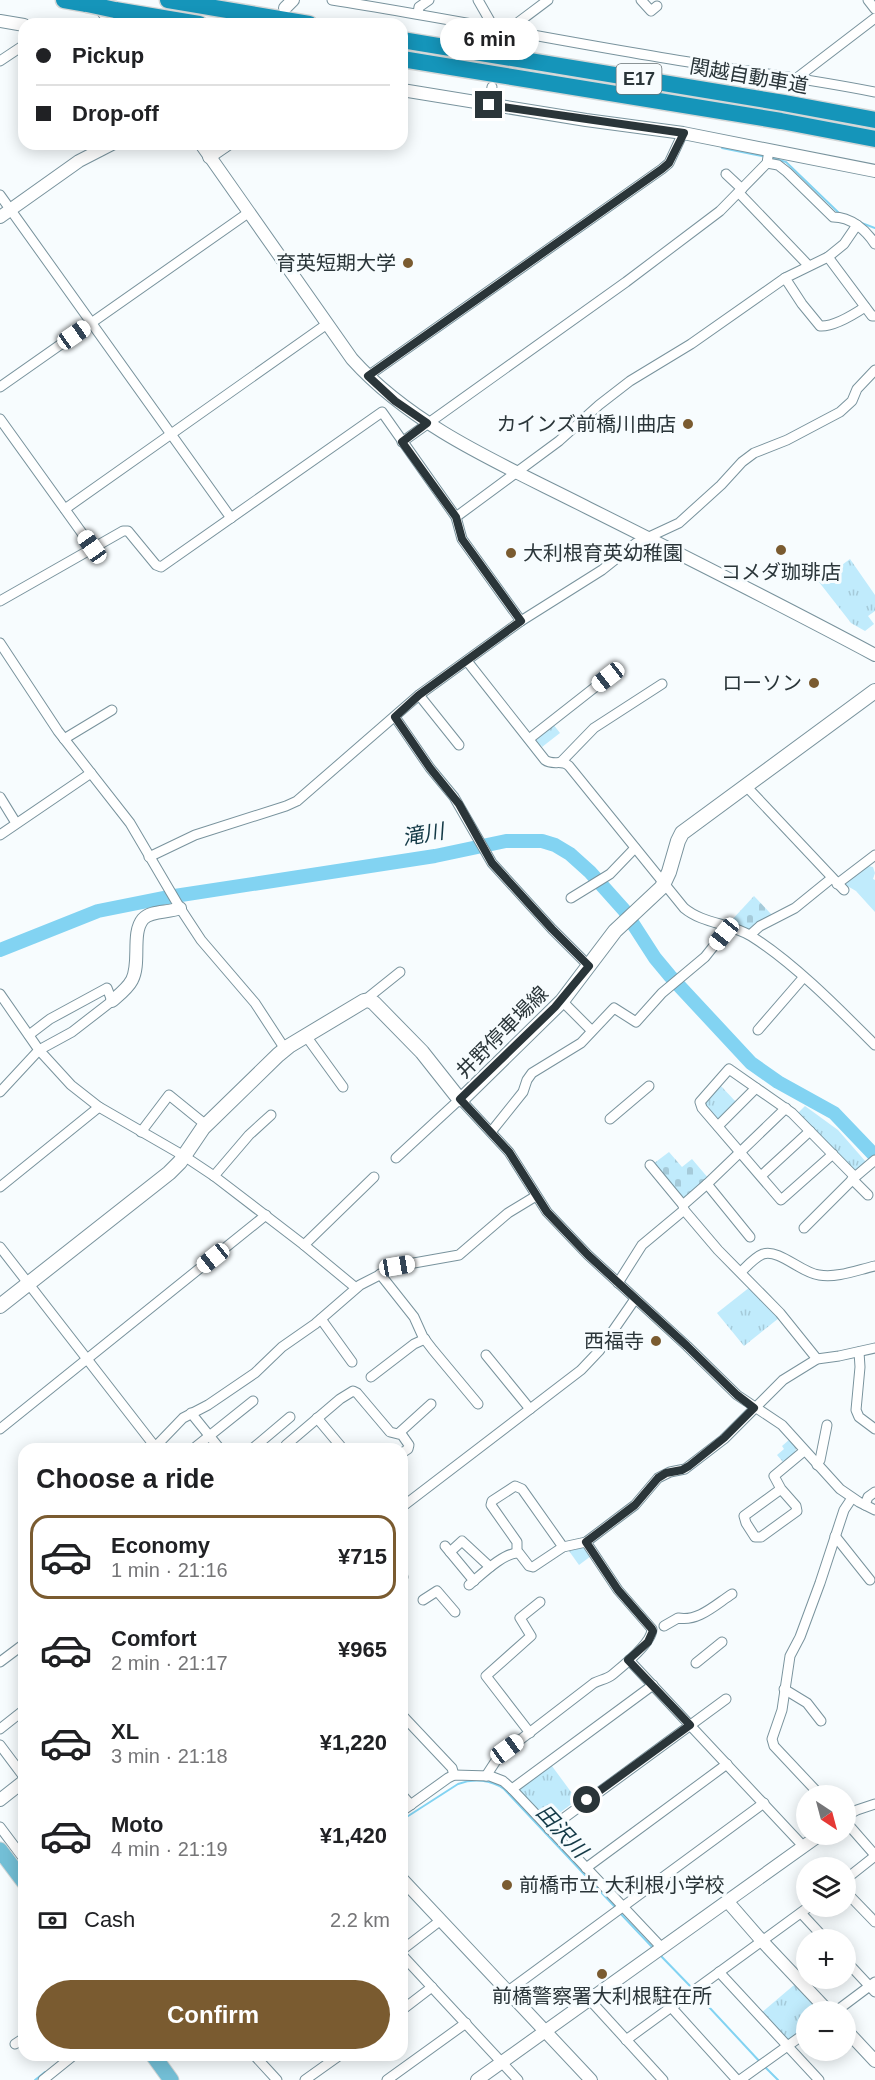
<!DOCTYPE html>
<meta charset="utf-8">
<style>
body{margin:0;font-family:Arial,"Noto Sans JP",sans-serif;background:#f6f6f6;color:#202124;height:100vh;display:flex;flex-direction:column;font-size:22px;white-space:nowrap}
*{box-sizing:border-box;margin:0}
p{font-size:20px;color:#757577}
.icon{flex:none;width:33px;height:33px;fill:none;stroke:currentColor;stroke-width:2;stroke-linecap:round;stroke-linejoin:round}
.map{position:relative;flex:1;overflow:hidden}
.details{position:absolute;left:18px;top:1443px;width:390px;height:618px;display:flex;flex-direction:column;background:#fff;border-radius:18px;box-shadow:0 3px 15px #0003}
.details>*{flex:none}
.guide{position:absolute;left:18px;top:18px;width:390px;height:132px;border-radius:18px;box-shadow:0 3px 15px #0003;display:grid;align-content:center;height:132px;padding:0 18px;background:#fff}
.needle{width:39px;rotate:144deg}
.controls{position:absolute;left:796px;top:1785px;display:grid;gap:12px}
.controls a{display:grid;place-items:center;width:60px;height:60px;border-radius:50%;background:#fff;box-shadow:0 3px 15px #0003;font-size:30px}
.end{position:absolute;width:27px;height:27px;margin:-14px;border:8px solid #2a3539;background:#fff;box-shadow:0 0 0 3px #fff}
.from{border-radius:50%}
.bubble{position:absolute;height:42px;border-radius:21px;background:#fff;box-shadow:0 3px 15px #0003;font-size:20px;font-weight:600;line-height:42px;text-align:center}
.car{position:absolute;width:18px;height:36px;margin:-18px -9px;border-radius:8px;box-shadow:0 0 4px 2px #0007;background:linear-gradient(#fff 24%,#345 0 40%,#fff 0 76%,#345 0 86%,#fff 0)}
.guide b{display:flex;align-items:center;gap:21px;height:57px;font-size:22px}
.guide b+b{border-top:2px solid #e0e0e0}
.guide i{width:15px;height:15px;background:#202124}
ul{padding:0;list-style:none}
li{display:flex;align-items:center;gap:18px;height:84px;margin:0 12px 9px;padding:0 6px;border:3px solid transparent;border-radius:18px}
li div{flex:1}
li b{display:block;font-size:22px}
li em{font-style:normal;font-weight:600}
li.active{border-color:#7a5b30}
li>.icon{width:54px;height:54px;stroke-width:1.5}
h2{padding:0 18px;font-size:27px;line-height:72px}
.pay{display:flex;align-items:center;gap:15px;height:66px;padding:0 18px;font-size:22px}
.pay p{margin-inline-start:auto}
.primary-button{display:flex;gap:12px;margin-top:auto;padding:12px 18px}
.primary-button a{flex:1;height:69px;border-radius:36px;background:#7a5b30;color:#fff;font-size:24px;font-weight:600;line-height:69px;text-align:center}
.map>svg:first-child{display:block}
.green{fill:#c0ebfc}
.cemetery{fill:url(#cemetery-stones)}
.park{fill:url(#park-tufts)}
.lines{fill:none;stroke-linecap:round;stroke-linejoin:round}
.stream{stroke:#82d3f2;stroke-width:2}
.river{stroke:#82d3f2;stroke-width:14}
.minor-casing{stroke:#79939d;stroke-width:11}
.tertiary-casing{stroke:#79939d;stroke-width:14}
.secondary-casing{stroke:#79939d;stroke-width:16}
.primary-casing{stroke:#d4d7d7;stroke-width:17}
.motorway-casing{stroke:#d4d7d7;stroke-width:19}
.minor{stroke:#fff;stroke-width:9}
.tertiary{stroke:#fff;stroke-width:12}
.secondary{stroke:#fff;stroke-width:14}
.primary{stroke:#73bfd6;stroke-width:15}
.motorway{stroke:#1595ba;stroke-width:16}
.motorway-bridge-casing{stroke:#d4d7d7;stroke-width:19;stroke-linecap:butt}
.motorway-bridge{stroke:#1595ba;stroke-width:16}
.route{stroke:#2a3539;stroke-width:8}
.poi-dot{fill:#7a5b30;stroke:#f7fcfe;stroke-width:2}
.labels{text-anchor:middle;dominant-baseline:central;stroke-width:6;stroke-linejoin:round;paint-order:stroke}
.shield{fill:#f7fcfe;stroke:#687174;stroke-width:1.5}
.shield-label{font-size:18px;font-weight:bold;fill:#2a3539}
.street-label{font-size:20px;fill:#2a3539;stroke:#f7fcfe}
.poi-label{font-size:20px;fill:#2a3539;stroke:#f7fcfe;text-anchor:end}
.water-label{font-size:21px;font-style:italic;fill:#133946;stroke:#f7fcfe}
</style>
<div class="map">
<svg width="875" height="2080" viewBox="0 0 875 2080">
<defs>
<pattern id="cemetery-stones" width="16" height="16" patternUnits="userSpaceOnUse" patternTransform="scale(1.5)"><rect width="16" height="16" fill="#c0ebfc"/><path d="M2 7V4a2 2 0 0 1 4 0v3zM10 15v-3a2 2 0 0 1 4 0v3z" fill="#a5cad9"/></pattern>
<pattern id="park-tufts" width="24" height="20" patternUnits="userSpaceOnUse" patternTransform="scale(1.5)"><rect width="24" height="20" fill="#c0ebfc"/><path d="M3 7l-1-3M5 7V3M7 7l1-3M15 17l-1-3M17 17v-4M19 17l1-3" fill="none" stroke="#a5cad9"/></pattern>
</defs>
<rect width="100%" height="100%" fill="#f7fcfe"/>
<polygon class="green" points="868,866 873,867 875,873 873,879 875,880 875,912 856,891 844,884"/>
<g class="cemetery">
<polygon points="754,896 772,915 752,930 748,930 730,922"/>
<polygon points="669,1152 682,1167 692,1159 709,1179 685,1201 653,1164"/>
</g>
<g class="park">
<polygon points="850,559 875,595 875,611 868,616 874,624 865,631 851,623 819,582"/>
<polygon points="553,724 560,733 542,747 541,745 539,746 536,743 537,737"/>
<polygon points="719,1084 737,1103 718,1121 703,1106 704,1101"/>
<polygon points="805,1106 838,1130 866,1162 859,1168 853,1170 798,1113"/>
<polygon points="750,1287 779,1318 744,1346 717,1313"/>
<polygon points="790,1439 796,1447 795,1453 783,1462 777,1455 784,1449 782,1446"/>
<polygon points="582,1547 586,1549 591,1556 579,1565 569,1551"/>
<polygon points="549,1762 577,1800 550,1820 544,1819 517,1791"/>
<polygon points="794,1985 820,2011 807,2012 807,2029 788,2043 761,2013"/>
</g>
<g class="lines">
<g class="stream">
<polyline points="722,148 766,157"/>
<polyline points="772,158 786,162 840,214"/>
<polyline points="859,222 875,228"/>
<path d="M402,1820L458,1784C474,1778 491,1780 504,1789L615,1907"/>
<polyline points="619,1912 654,1949"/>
<polyline points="660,1955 692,1988"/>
<polyline points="695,1992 761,2063"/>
<polyline points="765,2067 778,2080"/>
<polyline points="35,2080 45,2072"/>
</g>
<polyline class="river" points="0,950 98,911 168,897 435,856 506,841 542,841 555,845 570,854 590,872 624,910 655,958 670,976 751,1063 778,1082 834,1113 875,1156"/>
<g class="minor-casing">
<g id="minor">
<path d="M332,0C453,19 574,44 695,63C755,72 815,80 875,92"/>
<polyline points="478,0 494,28"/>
<polyline points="641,0 651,11 657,6"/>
<polyline points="868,0 875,9"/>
<polyline points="418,13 419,7 429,0"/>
<polyline points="508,30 548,0"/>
<polyline points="499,46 504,29"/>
<polyline points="0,61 24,45"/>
<polyline points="798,77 875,18"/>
<polyline points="489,105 492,87"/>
<path d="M767,163L778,165L787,172L833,217C851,217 866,230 875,244"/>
<polyline points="726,174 742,189"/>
<polyline points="739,193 808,265"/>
<polyline points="0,195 231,518"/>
<path d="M857,225L844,244L828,257L785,278L802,304L820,326C834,327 853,315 865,307"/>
<polyline points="828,257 872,316 875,316"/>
<polyline points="368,376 662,169 669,163 683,133"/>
<polyline points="0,387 248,213"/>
<polyline points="0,419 92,547"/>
<polyline points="402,442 626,282 720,211 767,163 769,150"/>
<polyline points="65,509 327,324"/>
<polyline points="456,517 559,441 599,405 630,381 691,344 785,278"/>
<polyline points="0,601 123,531 128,531 156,565 161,567 382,412 456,517 462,539 521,621"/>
<polyline points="0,643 58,731 130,823 180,908 201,940 255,1003 285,1049"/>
<path d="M467,661L545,760C553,766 562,759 569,766L684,908C703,924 730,923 751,936C794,963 839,1009 875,1045"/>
<polyline points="419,695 459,745"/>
<polyline points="395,717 430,768 454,797 492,863 552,929 589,966"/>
<polyline points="64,739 112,710"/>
<polyline points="529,739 608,677"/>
<polyline points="561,762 594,728 662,684"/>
<polyline points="746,786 844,890"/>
<polyline points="0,797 16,823"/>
<polyline points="0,835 91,773"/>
<polyline points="149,857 195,835 286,806 297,801 419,695 521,621 602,570 636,543 679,523 721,485 742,462 754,453 787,440 840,412 852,401 857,389 875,370"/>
<polyline points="837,884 875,855"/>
<polyline points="571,898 610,874 635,848"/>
<polyline points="750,935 760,926 795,908 832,878"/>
<polyline points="0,994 39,1050 71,1085 99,1107 184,1156 214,1176 304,1245 356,1288"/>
<polyline points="369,1000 370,996 400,972"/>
<polyline points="562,1001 591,1030"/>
<polyline points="758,1030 803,978"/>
<polyline points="306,1036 343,1087"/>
<polyline points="0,1092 39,1050 72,1032 112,1001 107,988 50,1019 29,1035"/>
<polyline points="610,1119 649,1086"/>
<polyline points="718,1126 756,1088"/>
<polyline points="141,1132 169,1095 206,1125"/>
<polyline points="491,1132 523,1092 527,1080 532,1073 581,1043 614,1008 636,1022 662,993 705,957 728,928"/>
<polyline points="833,1154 781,1200 702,1108 700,1102 729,1069 792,1113 855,1177 875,1160"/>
<polyline points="396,1158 460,1099 509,1152 547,1212 588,1255 687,1346 737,1395 782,1425 840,1489 859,1502 875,1510"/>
<polyline points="650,1165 683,1205"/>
<polyline points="214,1176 249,1135 271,1115"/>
<polyline points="761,1176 810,1131"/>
<polyline points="852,1179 868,1195"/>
<polyline points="707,1184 750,1237"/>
<polyline points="0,1187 99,1107"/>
<polyline points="684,1210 718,1250 780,1313 817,1359"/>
<polyline points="804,1228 855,1177"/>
<polyline points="304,1245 374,1177"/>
<polyline points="0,1247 153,1444 157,1445 183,1418 208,1405 255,1373 282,1347 315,1324 360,1285 397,1266 459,1255 508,1213 536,1196"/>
<path d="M741,1272C747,1266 755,1257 763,1254C780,1249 801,1273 819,1275C838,1278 857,1270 875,1266"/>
<polyline points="380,1274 414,1317 423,1337 433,1350 478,1404"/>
<polyline points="618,1283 642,1245 684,1210 683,1205 707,1184 786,1108"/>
<polyline points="321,1319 352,1362"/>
<polyline points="859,1352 860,1367 856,1410 859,1417 875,1429"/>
<polyline points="486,1355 530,1409"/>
<polyline points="371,1377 414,1344 425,1339"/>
<polyline points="191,1413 220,1449"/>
<polyline points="317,1418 343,1449"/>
<polyline points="0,1429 266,1215"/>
<polyline points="399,1433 431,1404"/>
<polyline points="286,1445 340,1399 353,1391 357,1393 390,1432 402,1435 409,1445 408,1449 402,1453"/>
<polyline points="193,1449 253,1401"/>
<polyline points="252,1449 290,1417"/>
<polyline points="817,1465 820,1460 827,1425"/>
<polyline points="781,1489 744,1516 746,1523 755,1537 761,1537 797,1511 796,1506 781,1489 774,1476 804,1451"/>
<polyline points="865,1505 868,1497 875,1492"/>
<polyline points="402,1507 581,1370 599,1351 635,1299"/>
<polyline points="835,1536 870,1580"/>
<polyline points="445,1546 474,1581"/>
<polyline points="450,1552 462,1541 490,1567"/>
<polyline points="517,1552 517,1542 491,1505 492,1501 515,1486 522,1489 563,1547"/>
<polyline points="402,1578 403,1577"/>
<path d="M469,1585C481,1575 504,1552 519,1553L529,1566L533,1567L563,1547L586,1542"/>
<polyline points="423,1600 437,1591 455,1612"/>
<path d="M664,1626L678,1618C698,1622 715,1605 732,1594"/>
<polyline points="629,1660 804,1847"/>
<polyline points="0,1662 24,1644"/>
<polyline points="696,1663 722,1642"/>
<polyline points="784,1689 807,1703 821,1721"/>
<polyline points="402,1715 452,1768 454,1775"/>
<polyline points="0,1729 24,1710"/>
<polyline points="530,1733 486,1676 531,1636 520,1618 540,1602"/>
<polyline points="0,1745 24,1777"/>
<path d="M486,1776L499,1756L594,1683C600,1680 607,1679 612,1675C623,1666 652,1643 652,1629L618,1590L586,1542L635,1505L658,1478L670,1472L685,1469L724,1439L783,1380L817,1359L839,1356L875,1348"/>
<polyline points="512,1789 653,1685"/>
<polyline points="402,1795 411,1805"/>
<polyline points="821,1796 774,1746 772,1739 782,1710 790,1656 800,1637 820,1583 844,1510 852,1498"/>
<polyline points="402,1811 448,1778 454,1775 490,1776 503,1781 512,1789 662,1948"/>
<polyline points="846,1816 857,1810 875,1804"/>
<polyline points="846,1822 875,1855"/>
<polyline points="0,1827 24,1859"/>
<polyline points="549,1829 726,1699"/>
<polyline points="586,1868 727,1764"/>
<polyline points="846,1879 875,1856"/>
<polyline points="846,1892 875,1922"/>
<polyline points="801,1913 826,1940"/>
<polyline points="402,1950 441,1920"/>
<polyline points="402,1955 518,2080"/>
<polyline points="846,1961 875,1992"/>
<polyline points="719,1972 819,2080"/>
<polyline points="508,1991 764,1803"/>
<polyline points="589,1999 663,2080"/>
<polyline points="671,2007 737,2080"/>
<polyline points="402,2010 432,1987"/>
<polyline points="835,2012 875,1982"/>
<polyline points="626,2040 810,1906"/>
<polyline points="15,2044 24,2038"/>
<polyline points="254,2055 277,2080"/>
<polyline points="43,2080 74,2055"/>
<polyline points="305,2080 340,2055"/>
<polyline points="387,2080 466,2023"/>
<polyline points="740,2080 807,2032"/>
</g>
</g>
<g class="tertiary-casing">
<g id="tertiary">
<polyline points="97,3 112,24"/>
<polyline points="285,8 293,0"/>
<polyline points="0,21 24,25"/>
<polyline points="402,90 586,120 683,133 875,171"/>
<path d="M201,144L352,359C415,429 506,466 588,508C684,556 780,604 875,655"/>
<polyline points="209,157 228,144"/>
<polyline points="0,217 79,161 112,144"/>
<path d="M112,1001C119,995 128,988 132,980C141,963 131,933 143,919C151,910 169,913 180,908"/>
<polyline points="0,1800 24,1781"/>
<polyline points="402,1879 591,2080"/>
<polyline points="728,1902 762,1941 829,2012"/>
<polyline points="846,2030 875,2061"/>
<polyline points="477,2080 821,1834"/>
</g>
</g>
<g class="secondary-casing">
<polyline id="secondary" points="0,1306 169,1173 180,1162 203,1128 278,1055 289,1046 364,1001 369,1000 374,1003 422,1052 456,1095 460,1099 464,1097 562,1001 615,931 662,887 669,872 678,841 682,833 875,691"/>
</g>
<g class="primary-casing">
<g id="primary">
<polyline points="0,1850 24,1882"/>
<polyline points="153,2055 171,2080"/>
</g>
</g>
<g class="motorway-casing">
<g id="motorway">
<polyline points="64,0 87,4"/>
<polyline points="168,0 309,24"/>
<polyline points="115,10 199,24"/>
<polyline points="402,40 784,103 875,120"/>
<polyline points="402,59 781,121 875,139"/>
</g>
</g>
<use href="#minor" class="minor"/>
<use href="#tertiary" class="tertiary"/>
<use href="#secondary" class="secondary"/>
<use href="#primary" class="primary"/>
<use href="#motorway" class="motorway"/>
<g class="motorway-bridge-casing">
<polyline id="motorway-bridge" points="87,4 115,10"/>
</g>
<use href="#motorway-bridge" class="motorway-bridge"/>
</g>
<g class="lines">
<polyline class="route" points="489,105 684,133 669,163 662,169 368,376 395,401 427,423 402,442 456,517 462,539 521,621 419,695 395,717 430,768 459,804 492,863 552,929 589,966 555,1007 460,1099 509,1152 547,1212 588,1255 687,1346 737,1395 754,1408 724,1438 689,1466 682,1470 666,1473 658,1478 635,1505 586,1542 618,1590 652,1629 653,1631 648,1642 628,1660 690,1725 587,1800"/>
</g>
<g class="poi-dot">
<circle cx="408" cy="263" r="6"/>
<circle cx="688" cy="424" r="6"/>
<circle cx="781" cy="550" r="6"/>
<circle cx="511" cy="553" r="6"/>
<circle cx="814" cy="683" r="6"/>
<circle cx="656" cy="1341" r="6"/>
<circle cx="507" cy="1885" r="6"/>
<circle cx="602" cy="1974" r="6"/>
</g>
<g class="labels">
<rect class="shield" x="616.5" y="64" width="45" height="30" rx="4.5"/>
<g class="shield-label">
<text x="639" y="79">E17</text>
</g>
<g class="street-label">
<text transform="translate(749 76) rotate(10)">関越自動車道</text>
<text transform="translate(502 1032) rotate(-45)">井野停車場線</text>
</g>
<g class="poi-label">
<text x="396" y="263">育英短期大学</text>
<text x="676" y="424">カインズ前橋川曲店</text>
<text x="523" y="553" text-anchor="start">大利根育英幼稚園</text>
<text x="781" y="572" text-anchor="middle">コメダ珈琲店</text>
<text x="802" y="683">ローソン</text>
<text x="644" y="1341">西福寺</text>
<text x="519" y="1885" text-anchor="start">前橋市立 大利根小学校</text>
<text x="602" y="1996" text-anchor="middle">前橋警察署大利根駐在所</text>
</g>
<g class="water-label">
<text transform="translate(423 834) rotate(-10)">滝川</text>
<text transform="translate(562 1831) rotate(47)">田沢川</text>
</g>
</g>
</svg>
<div class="controls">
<a><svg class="needle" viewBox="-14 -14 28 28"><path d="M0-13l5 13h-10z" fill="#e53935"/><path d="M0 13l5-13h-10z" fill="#757577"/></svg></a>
<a><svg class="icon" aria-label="layers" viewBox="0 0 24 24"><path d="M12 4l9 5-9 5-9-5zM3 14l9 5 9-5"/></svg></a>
<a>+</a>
<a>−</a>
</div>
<i class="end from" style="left:587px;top:1800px"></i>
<i class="end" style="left:489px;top:105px"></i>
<div class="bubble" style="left:440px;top:18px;width:99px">6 min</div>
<i class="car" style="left:74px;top:335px;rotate:55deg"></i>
<i class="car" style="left:92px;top:547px;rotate:325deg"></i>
<i class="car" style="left:608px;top:677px;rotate:232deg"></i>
<i class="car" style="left:724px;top:934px;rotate:219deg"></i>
<i class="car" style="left:213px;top:1258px;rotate:231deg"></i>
<i class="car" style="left:397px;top:1266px;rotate:80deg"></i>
<i class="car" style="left:507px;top:1749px;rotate:54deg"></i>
<div class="guide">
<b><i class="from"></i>Pickup</b>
<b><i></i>Drop-off</b>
</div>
<section class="details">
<h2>Choose a ride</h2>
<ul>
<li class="active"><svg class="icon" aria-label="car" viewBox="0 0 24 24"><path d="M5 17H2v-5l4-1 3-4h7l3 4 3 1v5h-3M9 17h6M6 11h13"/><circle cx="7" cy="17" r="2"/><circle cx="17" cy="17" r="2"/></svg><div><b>Economy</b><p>1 min · 21:16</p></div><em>¥715</em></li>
<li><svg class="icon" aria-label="car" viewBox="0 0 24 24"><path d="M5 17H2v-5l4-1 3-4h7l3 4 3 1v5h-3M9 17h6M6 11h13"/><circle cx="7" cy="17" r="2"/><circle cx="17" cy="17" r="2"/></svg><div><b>Comfort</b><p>2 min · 21:17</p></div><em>¥965</em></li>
<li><svg class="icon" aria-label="car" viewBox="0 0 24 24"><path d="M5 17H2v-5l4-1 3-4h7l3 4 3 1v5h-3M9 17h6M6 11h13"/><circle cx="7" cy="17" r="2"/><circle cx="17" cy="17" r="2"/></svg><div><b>XL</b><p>3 min · 21:18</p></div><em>¥1,220</em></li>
<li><svg class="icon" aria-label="car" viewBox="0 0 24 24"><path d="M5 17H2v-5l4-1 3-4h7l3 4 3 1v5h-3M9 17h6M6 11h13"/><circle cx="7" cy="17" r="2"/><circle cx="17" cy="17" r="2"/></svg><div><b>Moto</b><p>4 min · 21:19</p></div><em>¥1,420</em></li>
</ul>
<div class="pay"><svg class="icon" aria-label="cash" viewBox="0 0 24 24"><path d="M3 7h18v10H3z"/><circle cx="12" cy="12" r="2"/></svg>Cash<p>2.2 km</p></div>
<div class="primary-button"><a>Confirm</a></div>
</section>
</div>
